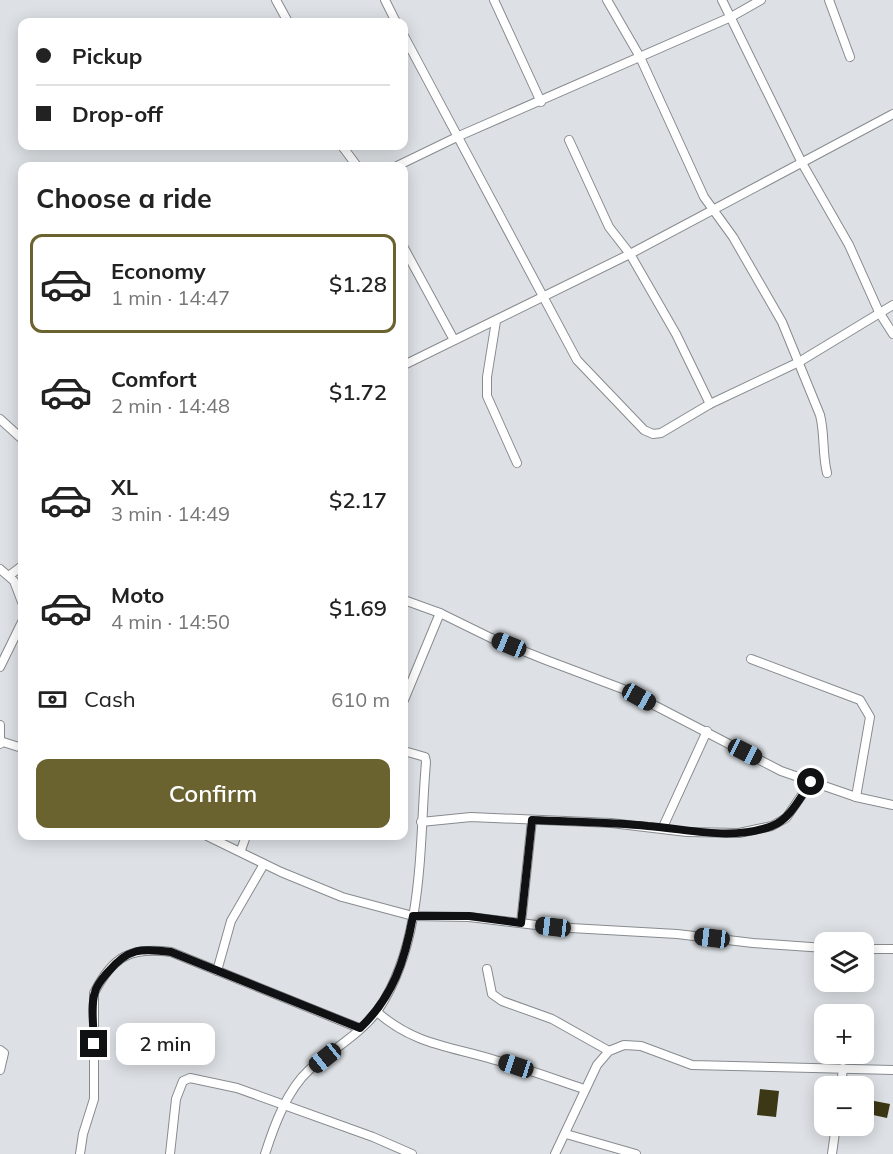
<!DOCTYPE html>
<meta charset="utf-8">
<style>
body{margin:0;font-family:Mulish,sans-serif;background:#f6f6f6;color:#222;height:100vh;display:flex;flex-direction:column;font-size:22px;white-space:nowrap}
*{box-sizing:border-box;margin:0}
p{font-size:20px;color:#767676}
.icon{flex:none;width:33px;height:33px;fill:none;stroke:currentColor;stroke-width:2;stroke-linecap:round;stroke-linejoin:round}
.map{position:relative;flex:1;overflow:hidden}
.sheet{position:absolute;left:18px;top:162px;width:390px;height:678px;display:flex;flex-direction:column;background:#fff;border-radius:12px;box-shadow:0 3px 15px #0003}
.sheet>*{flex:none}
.guide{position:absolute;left:18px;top:18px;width:390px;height:132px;border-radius:12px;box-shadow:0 3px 15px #0003;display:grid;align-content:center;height:132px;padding:0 18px;background:#fff}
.tools{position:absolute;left:814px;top:932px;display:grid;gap:12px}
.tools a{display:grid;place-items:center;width:60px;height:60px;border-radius:12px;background:#fff;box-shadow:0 3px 15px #0003;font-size:30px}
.end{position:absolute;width:27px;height:27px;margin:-14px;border:8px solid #0f1112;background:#fff;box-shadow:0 0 0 3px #fff}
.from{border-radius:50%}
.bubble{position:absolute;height:42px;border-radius:12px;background:#fff;box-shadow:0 3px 15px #0003;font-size:20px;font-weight:600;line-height:42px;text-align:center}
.car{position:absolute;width:18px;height:36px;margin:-18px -9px;border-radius:8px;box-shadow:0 0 4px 2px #0007;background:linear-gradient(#222 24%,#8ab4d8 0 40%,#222 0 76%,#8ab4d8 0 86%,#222 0)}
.guide b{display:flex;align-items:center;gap:21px;height:57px;font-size:22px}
.guide b+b{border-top:2px solid #e0e0e0}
.guide i{width:15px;height:15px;background:#222}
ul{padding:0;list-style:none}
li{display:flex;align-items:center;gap:18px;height:99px;margin:0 12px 9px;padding:0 6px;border:3px solid transparent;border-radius:12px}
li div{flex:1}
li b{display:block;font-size:22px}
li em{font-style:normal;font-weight:600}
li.on{border-color:#6a632f}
li>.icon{width:54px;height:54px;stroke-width:1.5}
h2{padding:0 18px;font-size:27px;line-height:72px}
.pay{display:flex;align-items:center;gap:15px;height:66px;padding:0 18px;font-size:22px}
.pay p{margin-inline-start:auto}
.action{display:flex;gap:12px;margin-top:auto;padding:12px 18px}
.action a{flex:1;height:69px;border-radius:12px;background:#6a632f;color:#fff;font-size:24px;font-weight:600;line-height:69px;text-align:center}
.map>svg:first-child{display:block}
.building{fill:#3c3714}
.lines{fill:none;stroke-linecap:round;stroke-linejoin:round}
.street-casing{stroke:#878b8e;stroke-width:10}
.street{stroke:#fff;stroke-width:8}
.route{stroke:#0f1112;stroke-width:8}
</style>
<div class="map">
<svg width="893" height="1154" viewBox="0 0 893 1154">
<rect width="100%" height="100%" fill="#dde1e5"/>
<g class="building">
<polygon points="760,1089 779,1091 776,1117 757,1115"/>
<polygon points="864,1099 890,1104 887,1118 864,1113"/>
</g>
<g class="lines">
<g class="street-casing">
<g id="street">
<polyline points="276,0 288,22"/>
<polyline points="385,0 396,22"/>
<polyline points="494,0 541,102"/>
<path d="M607,0L640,57L704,197L733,237L782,322L820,415C825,434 822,453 827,473"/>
<polyline points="722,0 802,163 849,245 879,312 893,334"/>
<polyline points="829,0 850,57"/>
<polyline points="404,36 577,360 644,430 653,434 661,433 710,404 799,362 893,305"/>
<polyline points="569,140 609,227 630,254 676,334 710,404"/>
<polyline points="342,146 357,166"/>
<polyline points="397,166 459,136 731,17 761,0"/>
<polyline points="404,248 454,340"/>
<polyline points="496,321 487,377 487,396 517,463"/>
<polyline points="404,365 630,254 893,114"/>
<polyline points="0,419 22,439"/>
<polyline points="0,569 14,581 22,602"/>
<polyline points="10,575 22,566"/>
<polyline points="404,600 440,613 491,638 546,660 623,689 781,771 856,797 893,805"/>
<polyline points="751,659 860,700 870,717 856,797"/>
<polyline points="0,667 22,622"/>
<polyline points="404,700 440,613"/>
<polyline points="0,725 0,744"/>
<polyline points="0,741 22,748"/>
<polyline points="421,822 471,817 611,823 687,832 739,833 772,826 786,818 811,782"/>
<polyline points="663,827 707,731"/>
<polyline points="207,836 281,872 342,897 413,916 469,917 553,927 677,934 753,943 825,948"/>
<polyline points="241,850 246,836"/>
<polyline points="521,923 532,820"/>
<polyline points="864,949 893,949"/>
<polyline points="487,969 492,994 502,1001 552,1019 609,1051"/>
<polyline points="217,971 231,921 264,864"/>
<path d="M377,1012C415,1045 449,1046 495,1060C525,1068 554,1079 584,1089"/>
<polyline points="0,1050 4,1053 0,1070"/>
<polyline points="841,1086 843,1068"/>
<polyline points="566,1134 636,1154"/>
<path d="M80,1154L83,1134L94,1099V993C113,956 130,947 171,952L359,1028"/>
<polyline points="170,1154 176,1099 183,1081 190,1078 237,1088 373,1137 412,1154"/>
<path d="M265,1154C274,1126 287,1090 309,1070C331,1050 361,1034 378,1010C425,941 419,843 426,762L425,757L404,751"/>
<polyline points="555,1154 597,1065 609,1051 624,1045 641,1046 692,1065 893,1070"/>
<polyline points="832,1154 836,1125"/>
</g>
</g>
<use href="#street" class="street"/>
</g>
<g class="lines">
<path class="route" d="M94,1044C94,1028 90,1006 95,992C97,984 103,978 108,972C128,948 141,948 171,952L360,1028C393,997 405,960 413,916H469L521,923L532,820C571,822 609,822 648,826C689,829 731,841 772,826C790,819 800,798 811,782"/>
</g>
</svg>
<div class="tools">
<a><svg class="icon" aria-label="layers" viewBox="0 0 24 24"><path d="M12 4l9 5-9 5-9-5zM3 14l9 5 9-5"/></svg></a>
<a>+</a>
<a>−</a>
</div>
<i class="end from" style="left:811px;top:782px"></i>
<i class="end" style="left:94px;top:1044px"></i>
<div class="bubble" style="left:116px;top:1023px;width:99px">2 min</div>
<i class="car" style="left:509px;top:645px;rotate:292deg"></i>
<i class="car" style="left:639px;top:697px;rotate:119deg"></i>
<i class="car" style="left:745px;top:752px;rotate:117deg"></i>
<i class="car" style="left:553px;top:927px;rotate:277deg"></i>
<i class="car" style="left:712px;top:938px;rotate:277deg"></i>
<i class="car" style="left:325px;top:1058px;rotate:231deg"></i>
<i class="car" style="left:516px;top:1066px;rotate:288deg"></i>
<div class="guide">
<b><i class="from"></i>Pickup</b>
<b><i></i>Drop-off</b>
</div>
<section class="sheet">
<h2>Choose a ride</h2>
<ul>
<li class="on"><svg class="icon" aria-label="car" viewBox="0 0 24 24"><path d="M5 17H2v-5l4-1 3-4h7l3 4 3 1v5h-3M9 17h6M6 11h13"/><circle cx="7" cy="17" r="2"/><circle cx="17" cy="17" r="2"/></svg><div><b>Economy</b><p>1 min · 14:47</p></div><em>$1.28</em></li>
<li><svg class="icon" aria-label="car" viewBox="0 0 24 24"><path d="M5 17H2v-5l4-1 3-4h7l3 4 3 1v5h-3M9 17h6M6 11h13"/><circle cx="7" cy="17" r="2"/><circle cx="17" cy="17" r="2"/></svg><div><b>Comfort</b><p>2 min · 14:48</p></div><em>$1.72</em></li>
<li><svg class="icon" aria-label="car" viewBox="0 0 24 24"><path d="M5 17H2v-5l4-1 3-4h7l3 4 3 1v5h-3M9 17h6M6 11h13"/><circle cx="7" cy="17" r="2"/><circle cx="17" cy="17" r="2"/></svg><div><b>XL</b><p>3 min · 14:49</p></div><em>$2.17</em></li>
<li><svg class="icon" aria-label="car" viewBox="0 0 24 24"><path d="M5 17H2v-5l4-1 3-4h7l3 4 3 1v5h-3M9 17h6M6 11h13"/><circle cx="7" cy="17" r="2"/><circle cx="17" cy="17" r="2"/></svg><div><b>Moto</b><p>4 min · 14:50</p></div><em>$1.69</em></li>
</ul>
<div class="pay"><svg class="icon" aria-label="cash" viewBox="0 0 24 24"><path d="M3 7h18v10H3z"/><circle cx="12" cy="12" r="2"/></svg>Cash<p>610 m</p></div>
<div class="action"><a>Confirm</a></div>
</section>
</div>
